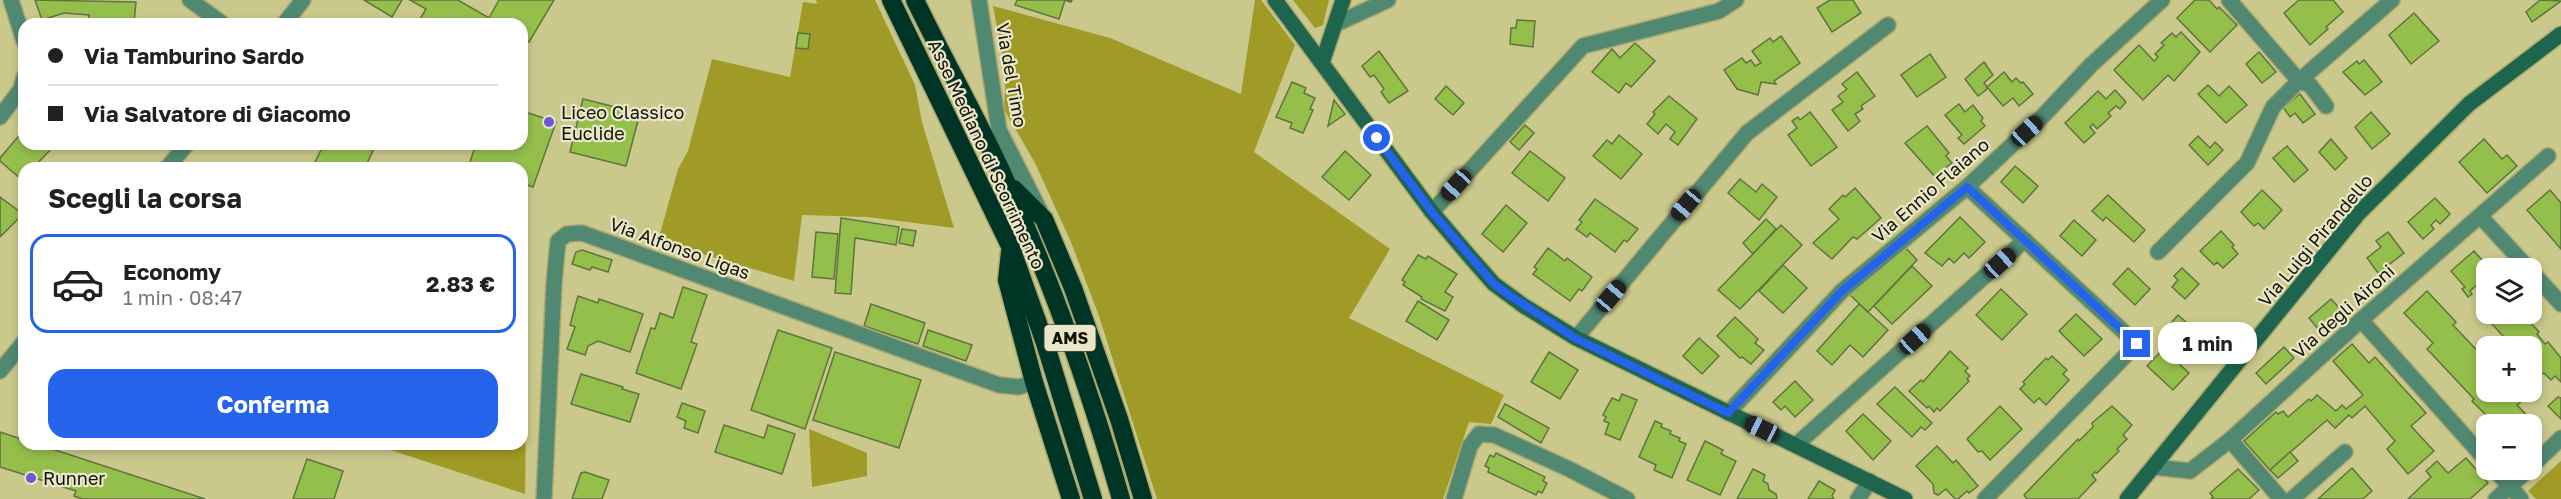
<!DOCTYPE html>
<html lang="it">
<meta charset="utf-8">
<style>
body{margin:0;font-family:"Golos Text",sans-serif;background:#f2f2f2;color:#202124;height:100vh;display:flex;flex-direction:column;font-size:22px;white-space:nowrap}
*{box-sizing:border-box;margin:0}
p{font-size:20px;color:#757577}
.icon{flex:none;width:33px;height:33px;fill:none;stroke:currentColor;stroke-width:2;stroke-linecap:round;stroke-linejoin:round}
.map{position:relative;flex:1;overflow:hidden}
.side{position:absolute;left:18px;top:162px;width:510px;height:288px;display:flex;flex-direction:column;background:#fff;border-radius:18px;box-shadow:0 3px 9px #0003}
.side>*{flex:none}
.guide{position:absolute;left:18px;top:18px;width:510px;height:132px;border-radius:18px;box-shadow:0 3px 9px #0003;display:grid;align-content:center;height:132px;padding:0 30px;background:#fff}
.fabs{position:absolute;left:2476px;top:258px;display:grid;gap:12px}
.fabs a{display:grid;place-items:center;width:66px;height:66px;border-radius:12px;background:#fff;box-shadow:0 3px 9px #0003;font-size:30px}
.end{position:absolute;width:27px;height:27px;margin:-14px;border:8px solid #2563eb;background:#fff;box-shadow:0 0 0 3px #fff}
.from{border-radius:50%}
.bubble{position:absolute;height:42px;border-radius:18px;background:#fff;box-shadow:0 3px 9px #0003;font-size:20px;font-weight:700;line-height:42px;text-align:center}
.car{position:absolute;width:18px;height:36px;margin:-18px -9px;border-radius:8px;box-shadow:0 0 4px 2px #0007;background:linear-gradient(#222 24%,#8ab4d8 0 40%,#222 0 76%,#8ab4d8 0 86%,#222 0)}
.guide b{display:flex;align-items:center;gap:21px;height:57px;font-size:22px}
.guide b+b{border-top:2px solid #e0e0e0}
.guide i{width:15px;height:15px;background:#202124}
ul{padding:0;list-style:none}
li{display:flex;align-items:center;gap:18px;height:99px;margin:0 12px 9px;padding:0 18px;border:3px solid transparent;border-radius:18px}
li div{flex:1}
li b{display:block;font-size:22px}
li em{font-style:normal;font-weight:700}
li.current{border-color:#2563eb}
li>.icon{width:54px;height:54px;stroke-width:1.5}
h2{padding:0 30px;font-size:27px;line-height:72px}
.button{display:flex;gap:12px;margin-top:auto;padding:12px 30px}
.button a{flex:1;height:69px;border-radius:18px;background:#2563eb;color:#fff;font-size:24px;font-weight:700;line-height:69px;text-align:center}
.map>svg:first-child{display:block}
.green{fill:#a09a26}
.building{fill:#95bf4b;stroke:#5f743f;stroke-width:1.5}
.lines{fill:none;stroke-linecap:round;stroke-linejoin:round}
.street-casing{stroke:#a9a772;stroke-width:18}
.secondary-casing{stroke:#a9a772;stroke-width:18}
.highway-casing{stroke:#a9a772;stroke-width:21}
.street{stroke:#518872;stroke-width:15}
.secondary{stroke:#1d664d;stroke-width:15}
.highway{stroke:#003424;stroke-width:18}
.route{stroke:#2563eb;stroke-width:8}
.poi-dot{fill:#6c58d2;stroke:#e8e7c9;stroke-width:2}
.labels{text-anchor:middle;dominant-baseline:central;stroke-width:4.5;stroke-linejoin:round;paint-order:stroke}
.shield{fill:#e8e7c9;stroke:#53523c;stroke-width:1.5}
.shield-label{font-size:16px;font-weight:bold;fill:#131200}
.street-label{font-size:18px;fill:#131200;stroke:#e8e7c9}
.poi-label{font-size:18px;fill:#131200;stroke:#e8e7c9;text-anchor:start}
</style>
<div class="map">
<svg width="2561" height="499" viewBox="0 0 2561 499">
<rect width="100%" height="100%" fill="#cac88b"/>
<g class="green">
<polygon points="816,0 875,0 915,85 922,122 954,228 868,217 802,215 794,281 658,241 678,169 688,151 712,59 790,77 803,2 817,4"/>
<polygon points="1255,0 1261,0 1295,45 1254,152 1390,249 1349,318 1504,395 1491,424 1469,422 1443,499 1157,499 1099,316 1071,242 1035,163 1004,109 1006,74 993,6 1110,38 1241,94"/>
<polygon points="1293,0 1329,0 1323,25 1315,28"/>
<polygon points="523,298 527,314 525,494 372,444 522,444"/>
<polygon points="809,429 867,453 867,476 812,487"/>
<polygon points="2561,461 2561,499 2536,499 2528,491"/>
</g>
<g class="building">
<polygon points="35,0 136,2 134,23 149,24 88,24 89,15 64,13 42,20"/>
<polygon points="364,0 402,0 392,17"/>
<polygon points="410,0 458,0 489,18 499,0 554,0 529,42 525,40 522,45 522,24 417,24 426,9"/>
<polygon points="1017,0 1072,0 1071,2 1065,0 1059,19 1015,5"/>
<polygon points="1830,0 1853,0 1861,13 1832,32 1817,8"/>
<polygon points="2195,0 2209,0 2217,9 2219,7 2237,25 2210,52 2177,18"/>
<polygon points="2299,0 2333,0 2343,12 2326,27 2328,29 2310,45 2284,13"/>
<polygon points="2540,0 2561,1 2532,22 2526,12"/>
<polygon points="2414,13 2439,41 2411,64 2389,35"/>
<polygon points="1517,20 1535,21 1533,47 1510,44 1511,28 1516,28"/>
<polygon points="2181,32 2200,52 2174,81 2168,75 2143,100 2114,70 2139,45 2154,61 2158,57 2155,54 2164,45 2161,43 2172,33 2176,37"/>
<polygon points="798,33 810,34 808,49 796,48"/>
<polygon points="1781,36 1800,63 1774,81 1776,84 1761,82 1758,95 1737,89 1724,70 1742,58 1746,63 1751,60 1755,66 1761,63 1752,51 1770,38 1773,42"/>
<polygon points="1635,43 1655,61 1631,87 1626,83 1619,93 1592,72 1612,49 1620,58"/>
<polygon points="1379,51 1408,91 1389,103 1381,92 1384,89 1374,75 1370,77 1362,66"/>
<polygon points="2259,52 2276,72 2262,83 2246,64"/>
<polygon points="1930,54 1946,77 1917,97 1901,75"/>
<polygon points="2364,60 2382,82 2365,95 2343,72 2357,61 2359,64"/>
<polygon points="1984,62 1993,75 1984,83 1987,87 1986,90 1978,96 1965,79"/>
<polygon points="1857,72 1875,96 1861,106 1863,109 1855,114 1860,121 1848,131 1832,110 1843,102 1838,96 1847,89 1842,84"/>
<polygon points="2004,72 2012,82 2016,78 2021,83 2023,82 2033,94 2019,106 2013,98 2003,106 1987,87"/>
<polygon points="1292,82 1306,88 1304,93 1315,98 1310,109 1313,110 1303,133 1290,128 1292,123 1276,117"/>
<polygon points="2208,85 2219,96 2229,86 2247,105 2226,123 2198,94"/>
<polygon points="1446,86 1464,103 1453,115 1435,99"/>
<polygon points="2115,90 2126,102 2120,109 2116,106 2108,113 2111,116 2097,129 2093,124 2090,127 2095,133 2084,143 2065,123 2098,91 2106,99"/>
<polygon points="2300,94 2315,114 2303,123 2295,113 2290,117 2283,107"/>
<polygon points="1669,96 1697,119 1678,145 1670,139 1675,132 1666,124 1658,134 1647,124 1655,114 1653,112"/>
<polygon points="583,99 640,113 626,166 570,152"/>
<polygon points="1334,100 1345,114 1328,126"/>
<polygon points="1959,104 1965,112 1973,105 1983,118 1981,121 1985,126 1964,144 1958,138 1962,135 1945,115"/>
<polygon points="522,111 556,122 533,187 522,183 522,168 478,168 469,165 476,144 522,144"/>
<polygon points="1810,112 1837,147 1811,166 1788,135 1797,128 1792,121 1798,117 1800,120"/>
<polygon points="2371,112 2390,134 2372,149 2355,127"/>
<polygon points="1525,125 1534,133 1519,150 1510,142"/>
<polygon points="1927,126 1949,153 1946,156 1952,163 1945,168 1947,171 1937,179 1905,143"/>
<polygon points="24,130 24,144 56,144 33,168 24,168 22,180 0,161 0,158"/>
<polygon points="1619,135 1642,154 1621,179 1593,156 1607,140 1612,144"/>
<polygon points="2198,136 2210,148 2215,142 2223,150 2208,165 2189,145"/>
<polygon points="2331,139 2347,158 2335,170 2319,152"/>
<polygon points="2484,139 2502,159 2507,155 2517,166 2487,193 2459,162"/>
<polygon points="324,144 376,144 365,168 312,168"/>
<polygon points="2287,146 2308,170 2294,182 2273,158"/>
<polygon points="1345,151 1371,175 1349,200 1322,177"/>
<polygon points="1530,151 1565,178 1548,201 1512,173"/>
<polygon points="2015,166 2038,186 2023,203 2001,182"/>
<polygon points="1740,179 1756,192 1762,184 1777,197 1759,220 1728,193"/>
<polygon points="1855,188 1881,218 1857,239 1853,237 1832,259 1813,243 1839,219 1829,209 1843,195 1845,197"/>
<polygon points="2262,190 2282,210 2264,229 2258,223 2254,226 2241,212"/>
<polygon points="2550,190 2561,203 2561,249 2527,210"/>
<polygon points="2108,195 2145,230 2134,242 2106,217 2103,221 2092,211"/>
<polygon points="0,197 23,214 0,237"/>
<polygon points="2435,198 2450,214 2440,224 2436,220 2431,225 2434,229 2423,239 2408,222"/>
<polygon points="1595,199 1638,229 1627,242 1624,240 1615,252 1590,233 1587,237 1576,229 1582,222 1579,220"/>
<polygon points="1506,205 1527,223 1503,252 1482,234"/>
<polygon points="1960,217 1985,242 1969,258 1964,253 1954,263 1949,258 1942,266 1925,253"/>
<polygon points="841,218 899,227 896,245 855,238 851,294 835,293"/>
<polygon points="1766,219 1776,229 1753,254 1743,243"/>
<polygon points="2074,220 2096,240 2082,256 2060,236"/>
<polygon points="1781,225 1802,245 1740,309 1718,290"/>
<polygon points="902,229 916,231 913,246 899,243"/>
<polygon points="2221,231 2234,245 2232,247 2238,254 2223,268 2217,262 2214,265 2200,251"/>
<polygon points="816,232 838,234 834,279 812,277"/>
<polygon points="2388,232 2404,253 2378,273 2367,258 2381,247 2376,241"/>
<polygon points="1904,246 1917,260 1868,312 1848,293 1858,288"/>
<polygon points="1548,248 1565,261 1567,258 1592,277 1582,291 1579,289 1570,301 1533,274 1537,269 1534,267"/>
<polygon points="582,250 612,260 608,272 592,267 590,270 572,264 576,252"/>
<polygon points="2474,251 2489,268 2487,268 2487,280 2480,286 2478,284 2470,291 2472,294 2468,297 2462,289 2465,287 2451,271"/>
<polygon points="1418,255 1426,259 1428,256 1457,274 1445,292 1453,297 1445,311 1421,299 1422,297 1403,285 1405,282 1402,280"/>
<polygon points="1783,265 1807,288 1783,313 1759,291"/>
<polygon points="1912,266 1932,286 1892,324 1874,306"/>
<polygon points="2128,268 2150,289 2135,305 2113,284"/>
<polygon points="2182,268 2199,284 2185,299 2172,287 2178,280 2174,276"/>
<polygon points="683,287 707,295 691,342 697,344 681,389 636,373 651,328 655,329 660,313 673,318"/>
<polygon points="2001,289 2027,314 2002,340 1976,315"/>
<polygon points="2427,291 2456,322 2453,325 2487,361 2487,392 2511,392 2521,402 2517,405 2540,429 2532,436 2532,424 2495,424 2472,401 2474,399 2427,349 2433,343 2404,313"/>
<polygon points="578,296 598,303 599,299 643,314 630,352 598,341 588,346 585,355 567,349 575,327 570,325"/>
<polygon points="2331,299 2341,310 2319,330 2309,318"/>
<polygon points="1418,301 1449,320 1437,340 1406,321"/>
<polygon points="871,304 925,323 918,344 864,326"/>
<polygon points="1859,304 1888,330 1863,357 1850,345 1832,365 1817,351"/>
<polygon points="2487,313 2523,314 2539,332 2537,334 2545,344 2548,342 2561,358 2561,382 2555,376 2551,380 2544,373 2540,375 2532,366 2532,346 2510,346 2511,345 2484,315"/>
<polygon points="2076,314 2102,339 2084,356 2059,331"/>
<polygon points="2178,315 2201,335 2187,351 2165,330"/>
<polygon points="1735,317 1758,339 1755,343 1764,350 1751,364 1742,357 1740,358 1717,336"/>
<polygon points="778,330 832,348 805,429 751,410"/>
<polygon points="928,330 972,345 966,361 923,346"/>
<polygon points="1699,338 1719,356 1702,374 1683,356"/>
<polygon points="2352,344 2369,363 2375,357 2426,413 2411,426 2434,451 2408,474 2387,449 2395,441 2365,406 2352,418 2349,415 2335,428 2327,420 2270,470 2244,441 2276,412 2278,414 2283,411 2288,417 2309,399 2311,401 2317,395 2336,411 2342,405 2346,409 2363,395 2333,361"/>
<polygon points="2284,347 2294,358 2266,384 2256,373"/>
<polygon points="2163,349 2189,373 2173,390 2147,366"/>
<polygon points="1950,351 1968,368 1965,371 1970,376 1967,379 1969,381 1940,411 1937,408 1934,412 1929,406 1927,408 1909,391 1921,380 1923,382"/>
<polygon points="835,352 921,380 899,448 813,420"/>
<polygon points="1549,352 1578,370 1560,399 1531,382"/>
<polygon points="2052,356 2067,370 2063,374 2069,380 2046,405 2039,398 2034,403 2020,389 2025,384 2023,382 2046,358 2048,360"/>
<polygon points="581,374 623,387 622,389 639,394 630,422 571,404"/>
<polygon points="1795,381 1813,400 1795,417 1785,406 1781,410 1773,402"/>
<polygon points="1895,387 1932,423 1925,430 1921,427 1912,437 1877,404"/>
<polygon points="1622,394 1637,400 1620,440 1605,434 1609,423 1604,421 1606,417 1603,415 1612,398 1619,401"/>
<polygon points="2558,397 2561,398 2561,419 2548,406"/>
<polygon points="682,403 705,411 698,433 684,428 686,421 677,417"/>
<polygon points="1505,404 1549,428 1541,443 1498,417"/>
<polygon points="2000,406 2022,429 1990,460 1982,451 1978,452 1967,439"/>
<polygon points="2112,406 2132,425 2123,435 2127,439 2117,449 2119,451 2097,473 2095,472 2092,475 2096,480 2078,499 2027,499 2024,495 2078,439 2079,441 2093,427 2092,423"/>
<polygon points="1863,414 1891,441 1873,460 1846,431"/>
<polygon points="1655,421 1662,424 1661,427 1671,431 1670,434 1680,438 1679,441 1686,444 1672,478 1654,470 1656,465 1639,457"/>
<polygon points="724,425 764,438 768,425 795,434 782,474 715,452"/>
<polygon points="0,432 24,440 24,444 37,444 205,499 82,499 74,496 76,491 0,467"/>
<polygon points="1705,441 1723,450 1721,454 1736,461 1720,495 1687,480"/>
<polygon points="1937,446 1953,463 1956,460 1978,486 1969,493 1967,491 1958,499 1955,499 1946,489 1938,495 1934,493 1933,484 1916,466"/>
<polygon points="2290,452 2298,461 2278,478 2270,470"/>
<polygon points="1496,453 1545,477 1543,481 1547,483 1542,493 1538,491 1536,495 1488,472 1489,468 1485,466 1490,455 1494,457"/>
<polygon points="2466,458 2488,483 2470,499 2408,499 2431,477 2426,471 2437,461 2448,473"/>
<polygon points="307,459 343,471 334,499 293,499"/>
<polygon points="2352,468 2372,491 2363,499 2318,499"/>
<polygon points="1753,469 1765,475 1763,481 1768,484 1769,490 1776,494 1777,499 1737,499"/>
<polygon points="2238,469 2259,490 2249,499 2211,499 2213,497 2210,493"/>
<polygon points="585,472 609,480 602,499 572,499 581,473"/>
<polygon points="1819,481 1835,490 1832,496 1834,499 1808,499"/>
</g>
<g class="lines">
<g class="street-casing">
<g id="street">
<polyline points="11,0 24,41"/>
<polyline points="190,0 223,24"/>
<polyline points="979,0 999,130 1040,211"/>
<polyline points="2229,0 2299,81 2310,85 2326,106"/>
<polyline points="284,24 303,0"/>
<polyline points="1336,24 1388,0"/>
<polyline points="0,117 21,89 24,77"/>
<polyline points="167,168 187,144"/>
<polyline points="1967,187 2137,344 1985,499"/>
<polyline points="1432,212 1583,46 1719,11 1736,0"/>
<polyline points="2481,217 2528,268"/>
<polyline points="2158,252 2247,163 2273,107 2299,81 2392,0"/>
<polyline points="2532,272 2561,304"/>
<polyline points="2361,320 2487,461"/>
<polyline points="1576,338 1747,133 1888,25"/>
<polyline points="0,371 24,342"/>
<polyline points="1728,413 1842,291 1967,187 2042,117 2091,65 2162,0"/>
<polyline points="2230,440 2281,499"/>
<polyline points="1796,445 2025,240"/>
<polyline points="2532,466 2561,438"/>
<polyline points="2154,467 2190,471 2230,440 2361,320 2548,156"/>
<polyline points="2495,470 2521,499"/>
<polyline points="544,499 554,283 558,241 567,234 582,233 999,385 1019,387 1034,382"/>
<polyline points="1454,499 1470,446 1479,434 1494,435 1569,469 1627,499"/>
<polyline points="1858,499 1870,481"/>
<polyline points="2292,499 2345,452"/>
<polyline points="2496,499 2528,470"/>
</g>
</g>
<g class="secondary-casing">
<g id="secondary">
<polyline points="1275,0 1432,212 1471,258 1494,284 1524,306 1576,338 1905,499"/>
<polyline points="1322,63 1343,0"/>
<polyline points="2127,499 2358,214 2469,104 2561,34"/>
</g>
</g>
<g class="highway-casing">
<g id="highway">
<polyline points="891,0 1011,248 1045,343 1093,499"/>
<path d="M915,0C944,60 977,118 1005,179C1052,282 1090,390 1121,499"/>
<polyline points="1014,189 1044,219 1073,288 1119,419 1143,499"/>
<polyline points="1010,252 1007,280 1034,382 1071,499"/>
</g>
</g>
<use href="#street" class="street"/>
<use href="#secondary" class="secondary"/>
<use href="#highway" class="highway"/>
</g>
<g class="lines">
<polyline class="route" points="1377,138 1432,212 1494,284 1509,295 1575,338 1728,413 1842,291 1967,187 2137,344"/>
</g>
<g class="poi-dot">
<circle cx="549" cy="122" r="6"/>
<circle cx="31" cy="478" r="6"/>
</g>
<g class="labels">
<rect class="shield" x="1044.5" y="325" width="51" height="26" rx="4.5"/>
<g class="shield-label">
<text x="1070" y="338">AMS</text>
</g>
<g class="street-label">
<text transform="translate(1012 75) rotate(80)">Via del Timo</text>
<text transform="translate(987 154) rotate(65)">Asse Mediano di Scorrimento</text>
<text transform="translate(1930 190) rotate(-41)">Via Ennio Flaiano</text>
<text transform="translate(2315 240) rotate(-50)">Via Luigi Pirandello</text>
<text transform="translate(680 248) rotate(20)">Via Alfonso Ligas</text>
<text transform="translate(2343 311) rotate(-42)">Via degli Aironi</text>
</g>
<g class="poi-label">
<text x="561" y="112">Liceo Classico<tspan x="561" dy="21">Euclide</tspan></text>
<text x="43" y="478">Runner</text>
</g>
</g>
</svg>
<div class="fabs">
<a><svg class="icon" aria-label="layers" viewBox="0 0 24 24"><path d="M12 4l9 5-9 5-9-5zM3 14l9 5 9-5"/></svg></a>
<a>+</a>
<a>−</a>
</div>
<i class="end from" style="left:1377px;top:138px"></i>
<i class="end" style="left:2137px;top:344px"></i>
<div class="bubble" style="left:2158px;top:322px;width:99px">1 min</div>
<i class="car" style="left:2027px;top:131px;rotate:47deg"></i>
<i class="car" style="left:1456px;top:185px;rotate:222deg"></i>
<i class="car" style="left:1686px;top:205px;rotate:220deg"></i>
<i class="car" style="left:2000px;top:263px;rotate:48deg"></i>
<i class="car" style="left:1611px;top:296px;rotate:40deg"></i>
<i class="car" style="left:1915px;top:339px;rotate:48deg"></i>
<i class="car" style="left:1762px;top:429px;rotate:295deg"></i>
<div class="guide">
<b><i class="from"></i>Via Tamburino Sardo</b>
<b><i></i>Via Salvatore di Giacomo</b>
</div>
<section class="side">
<h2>Scegli la corsa</h2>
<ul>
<li class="current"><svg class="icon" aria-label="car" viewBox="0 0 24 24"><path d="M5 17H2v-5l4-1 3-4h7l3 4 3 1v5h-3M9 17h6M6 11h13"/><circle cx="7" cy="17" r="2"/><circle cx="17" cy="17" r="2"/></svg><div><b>Economy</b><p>1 min · 08:47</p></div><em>2.83 €</em></li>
</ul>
<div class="button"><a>Conferma</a></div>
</section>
</div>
